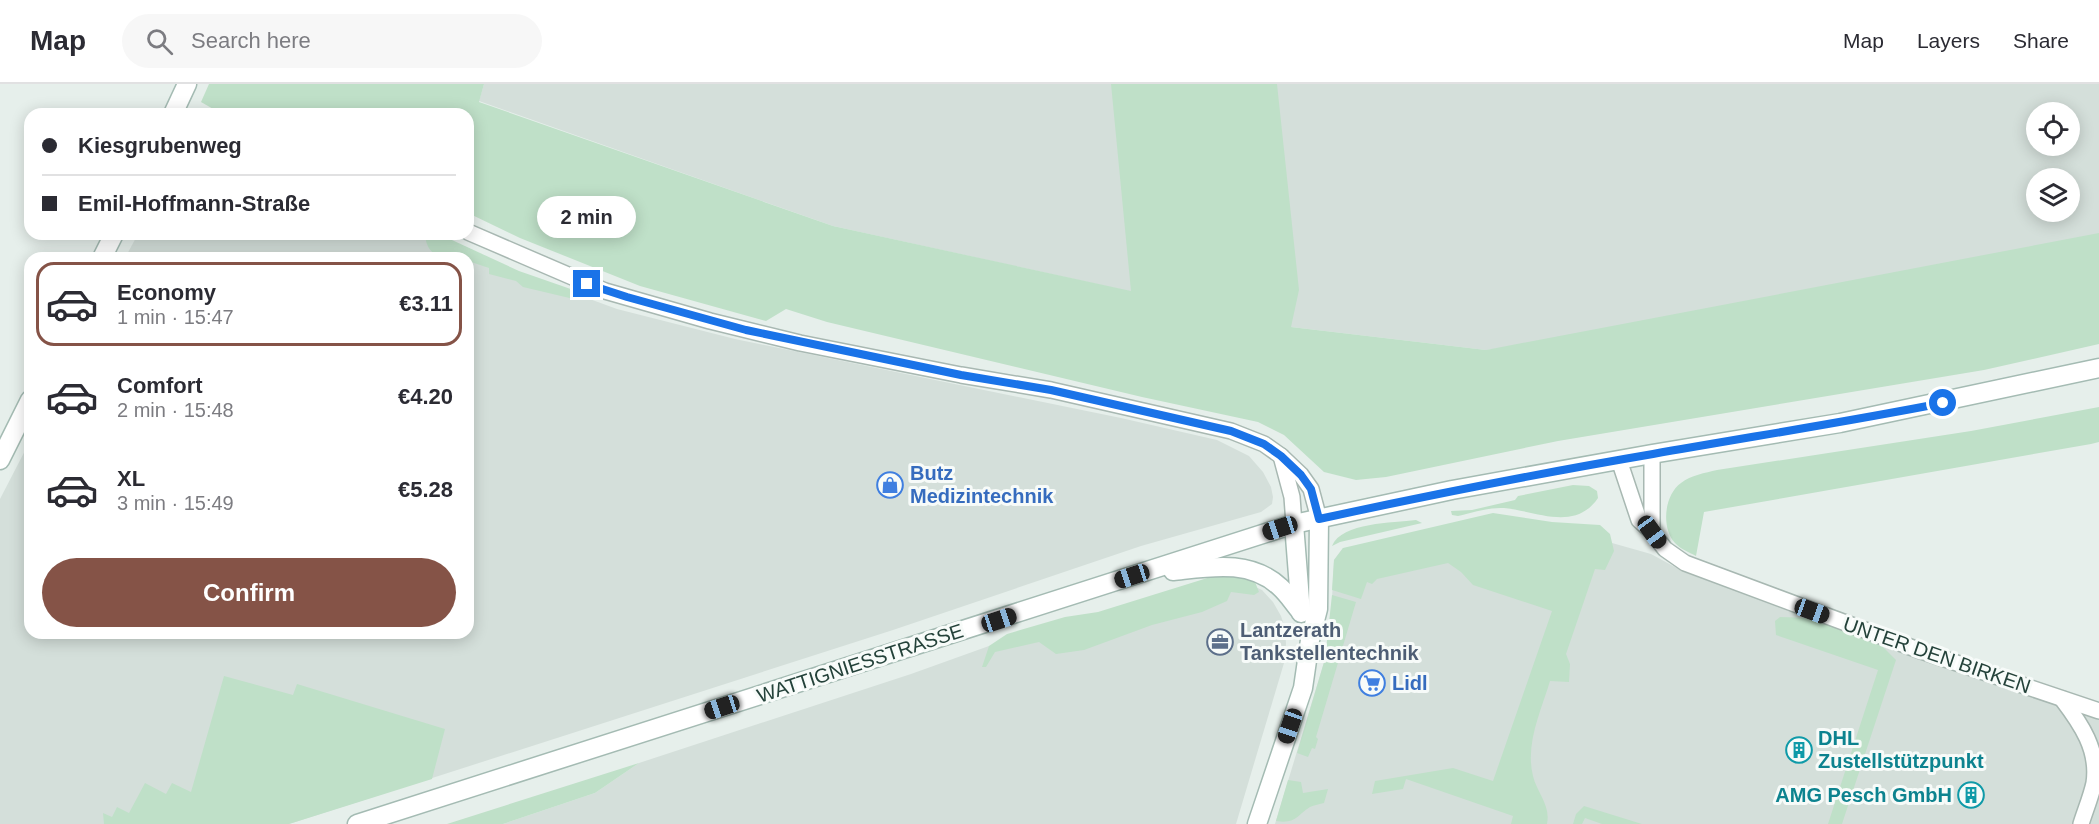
<!DOCTYPE html>
<meta charset="utf-8">
<style>
body{margin:0;font-family:Helvetica,sans-serif;background:#f7f7f7;color:#2b2b33;height:100vh;display:flex;flex-direction:column;font-size:22px;white-space:nowrap}
*{box-sizing:border-box;margin:0}
p{font-size:20px;color:#7c7c81}
.icon{flex:none;width:33px;height:33px;fill:none;stroke:currentColor;stroke-width:2;stroke-linecap:round;stroke-linejoin:round}
.map{position:relative;flex:1;overflow:hidden}
.details{position:absolute;left:24px;top:168px;width:450px;height:387px;display:flex;flex-direction:column;background:#fff;border-radius:18px;box-shadow:0 3px 15px #0003}
.details>*{flex:none}
.top-card{position:absolute;left:24px;top:24px;width:450px;height:132px;border-radius:18px;box-shadow:0 3px 15px #0003;display:grid;align-content:center;height:132px;padding:0 18px;background:#fff}
.controls{position:absolute;left:2026px;top:18px;display:grid;gap:12px}
.controls a{display:grid;place-items:center;width:54px;height:54px;border-radius:50%;background:#fff;box-shadow:0 3px 15px #0003;font-size:30px}
.end{position:absolute;width:27px;height:27px;margin:-14px;border:8px solid #1a73e8;background:#fff;box-shadow:0 0 0 3px #fff}
.from{border-radius:50%}
.bubble{position:absolute;height:42px;border-radius:21px;background:#fff;box-shadow:0 3px 15px #0003;font-size:20px;font-weight:700;line-height:42px;text-align:center}
.car{position:absolute;width:18px;height:36px;margin:-18px -9px;border-radius:8px;box-shadow:0 0 4px 2px #0007;background:linear-gradient(#222 24%,#8ab4d8 0 40%,#222 0 76%,#8ab4d8 0 86%,#222 0)}
.top-card b{display:flex;align-items:center;gap:21px;height:57px;font-size:22px}
.top-card b+b{border-top:2px solid #e1e1e2}
.top-card i{width:15px;height:15px;background:#2b2b33}
ul{padding:10px 0 0;list-style:none}
li{display:flex;align-items:center;gap:18px;height:84px;margin:0 12px 9px;padding:0 6px;border:3px solid transparent;border-radius:18px}
li div{flex:1}
li b{display:block;font-size:22px}
li em{font-style:normal;font-weight:700}
li.selected{border-color:#855347}
li>.icon{width:54px;height:54px;stroke-width:1.5}
.action{display:flex;gap:12px;margin-top:auto;padding:12px 18px}
.action a{flex:1;height:69px;border-radius:36px;background:#855347;color:#fff;font-size:24px;font-weight:700;line-height:69px;text-align:center}
header{display:flex;align-items:center;gap:36px;box-sizing:border-box;height:84px;padding:0 30px;background:#fff;border-bottom:2px solid #e1e1e2}
header strong{font-size:28px}
nav{display:flex;gap:33px;margin-inline-start:auto;font-size:21px}
.search{width:420px;height:54px;background:#f7f7f7;display:flex;align-items:center;gap:15px;box-sizing:border-box;padding:0 21px;border-radius:33px;color:#7c7c81;font-size:22px}
.map>svg:first-child{display:block}
.built{fill:#d4dfda;fill-rule:evenodd}
.green{fill:#bfe0c8}
.lines{fill:none;stroke-linecap:round;stroke-linejoin:round}
.street-casing{stroke:#a8b8b2;stroke-width:18}
.secondary-casing{stroke:#a4bbb3;stroke-width:21}
.street{stroke:#fff;stroke-width:15}
.secondary{stroke:#fff;stroke-width:18}
.route{stroke:#1a73e8;stroke-width:8}
.labels{text-anchor:middle;dominant-baseline:central;stroke-width:6;stroke-linejoin:round;paint-order:stroke}
.shop-label{font-size:20px;font-weight:bold;fill:#366cbe;stroke:#f7fbf9;text-anchor:start}
.service-label{font-size:20px;font-weight:bold;fill:#4e5e75;stroke:#f7fbf9;text-anchor:start}
.street-label{font-size:20px;fill:#24423a;stroke:#f7fbf9}
.culture-label{font-size:20px;font-weight:bold;fill:#0d838f;stroke:#f7fbf9;text-anchor:start}
</style>
<header>
<strong>Map</strong>
<div class="search"><svg class="icon" aria-label="search" viewBox="0 0 24 24"><circle cx="10" cy="10" r="6"/><path d="M15 15l6 6"/></svg>Search here</div>
<nav><a>Map</a><a>Layers</a><a>Share</a></nav>
</header>
<div class="map">
<svg width="2099" height="740" viewBox="0 0 2099 740">
<rect width="100%" height="100%" fill="#e6efeb"/>
<g class="built">
<path d="M484,0H2099V192L1486,266L1291,243L833,142L479,17ZM2037,28H2070V62H2037ZM2037,94H2070V128H2037Z"/>
<polygon points="138,150 433,150 524,191 617,225 735,255 1121,334 1217,356 1249,372 1263,388 1271,403 1273,413 1272,420 1261,428 1141,462 893,546 289,740 0,740 0,415 30,357 30,549 468,549 468,174 125,174"/>
<polygon points="1586,455 1612,459 1651,470 1684,488 1879,559 2099,635 2099,740 1275,740 1325,575 1331,534 1334,476 1343,464"/>
<polygon points="1247,499 1262,506 1273,518 1281,532 1285,544 1286,560 1284,579 1236,740 503,740 595,709 639,679 911,590 989,562"/>
</g>
<g class="green">
<polygon points="209,0 484,0 479,18 833,142 1131,207 1111,0 1277,0 1299,206 1291,243 1486,266 2099,149 2099,260 1984,286 1558,357 1386,393 1356,396 1324,388 1284,351 1258,338 1142,313 827,238 786,225 766,237 640,202 520,154 468,129 468,30 222,30 201,18"/>
<path d="M425,150H439L519,187L585,210L578,216L523,203L516,197L489,190V184L468,177V174C447,174 427,177 425,150Z"/>
<path d="M2099,323V358L2091,360L1704,428L1696,472C1689,468 1680,465 1675,459C1661,444 1664,411 1681,399C1691,391 1705,389 1717,386L1971,347Z"/>
<path d="M1573,401L1589,402L1597,407L1598,414C1575,448 1536,427 1504,424C1489,423 1472,429 1458,432L1452,431L1451,427L1472,426L1515,416L1518,412Z"/>
<path d="M1493,429L1552,438L1600,441L1610,450L1614,467L1605,486L1595,485L1566,570L1570,580L1569,598L1550,597C1541,627 1525,660 1533,692C1537,709 1551,721 1547,740H1511L1513,732L1406,695L1403,705L1372,710L1375,697L1453,684L1493,697L1552,527L1473,501L1461,488L1448,479L1377,495L1372,500L1367,498L1361,515L1332,506L1334,476L1343,464Z"/>
<path d="M1416,436L1422,439L1340,458L1332,462C1342,438 1393,439 1416,436Z"/>
<polygon points="1217,491 1241,492 1255,498 1259,508 1254,511 1231,508 1227,517 1202,528 1152,541 1084,566 1056,570 1039,558 995,568 986,583 982,583 989,562 1007,550 1065,533 1098,528"/>
<polygon points="1332,511 1356,518 1316,653 1318,655 1315,665 1312,664 1308,673 1297,669 1325,575"/>
<polygon points="1780,533 1811,534 1879,559 1896,576 1842,740 1828,740 1878,586 1776,551 1775,537"/>
<polygon points="224,592 293,611 297,600 445,645 432,695 289,740 104,740 103,729 112,733 117,723 129,729 145,699 166,710 172,699 191,708"/>
<polygon points="639,679 595,709 503,740 447,740"/>
<path d="M1288,696L1301,698L1303,709L1328,705L1324,719C1320,720 1314,721 1310,723C1296,732 1296,740 1276,737Z"/>
<polygon points="1584,722 1642,740 1602,740 1585,734 1582,740 1573,740 1576,730"/>
</g>
<g class="lines">
<g class="street-casing">
<g id="street">
<polyline points="468,148 605,207 710,237 800,259 961,291 1051,306 1231,347 1264,360 1281,372 1301,391 1311,405 1319,435"/>
<polyline points="1652,370 1652,448"/>
<polyline points="1281,372 1292,413 1294,440"/>
<polyline points="1619,376 1639,436 1652,448 1665,465 1685,479 1921,567 2099,627"/>
<path d="M2062,615C2081,640 2099,666 2094,699C2091,713 2085,727 2081,740"/>
</g>
</g>
<g class="secondary-casing">
<g id="secondary">
<polyline points="173,30 187,0"/>
<polyline points="102,174 114,150"/>
<polyline points="0,376 30,316"/>
<polyline points="1294,440 1301,529"/>
<path d="M1173,487C1210,483 1250,475 1280,503C1288,510 1294,520 1301,528"/>
<polyline points="357,740 1294,440 1452,406 1652,370 1840,339 2099,284"/>
<polyline points="1257,740 1303,604 1310,556 1318,525 1319,435"/>
</g>
</g>
<use href="#street" class="street"/>
<use href="#secondary" class="secondary"/>
</g>
<g class="lines">
<path class="route" d="M587,200L627,213L746,246L961,291L1051,306L1231,347L1264,360L1281,372L1301,391L1311,405L1319,435C1430,411 1541,389 1653,370C1749,353 1846,338 1943,319"/>
</g>
<defs>
<g id="shop-ring" transform="scale(1.35)"><circle r="9.5" fill="#f7fbf9" stroke="#3f7fe0" stroke-width="1.5"/><path d="M-5-2.5h2.3a2.7 3.5 0 0 1 5.4 0H5L5.5 6h-11ZM-1.5-2.5h3a1.5 2.3 0 0 0-3 0Z" fill="#3f7fe0"/></g>
<g id="office-ring" transform="scale(1.35)"><circle r="9.5" fill="#f7fbf9" stroke="#5c6f8a" stroke-width="1.5"/><path d="M-6-3h4V-5.5h4V-3h4V5H-6ZM-1-4.5V-3h2v-1.5ZM-6 0V1H6V0Z" fill="#5c6f8a"/></g>
<g id="supermarket-ring" transform="scale(1.35)"><circle r="9.5" fill="#f7fbf9" stroke="#3f7fe0" stroke-width="1.5"/><path d="M-6-5.5h2.5l.6 2H6L4.5 2H-2.5L-4.4-4H-6ZM-1.5 3.2a1.3 1.3 0 1 0 .1 0ZM3 3.2a1.3 1.3 0 1 0 .1 0Z" fill="#3f7fe0"/></g>
<g id="building-ring" transform="scale(1.35)"><circle r="9.5" fill="#f7fbf9" stroke="#0f9aa8" stroke-width="1.5"/><path d="M-4-6H4V6H1V3H-1V6H-4ZM-2.5-4.3h1.7v1.8h-1.7ZM.8-4.3h1.7v1.8H.8ZM-2.5-1h1.7V.8h-1.7ZM.8-1h1.7V.8H.8Z" fill="#0f9aa8"/></g>
</defs>
<g fill-rule="evenodd">
<use href="#shop-ring" x="890" y="401"/>
<use href="#office-ring" x="1220" y="558"/>
<use href="#supermarket-ring" x="1372" y="599"/>
<use href="#building-ring" x="1799" y="666"/>
<use href="#building-ring" x="1971" y="711"/>
</g>
<g class="labels">
<g class="shop-label">
<text x="910" y="389">Butz<tspan x="910" dy="23">Medizintechnik</tspan></text>
<text x="1392" y="599">Lidl</text>
</g>
<g class="service-label">
<text x="1240" y="546">Lantzerath<tspan x="1240" dy="23">Tankstellentechnik</tspan></text>
</g>
<g class="street-label">
<text transform="translate(1937 571) rotate(19)">UNTER DEN BIRKEN</text>
<text transform="translate(860 579) rotate(-18)">WATTIGNIESSTRASSE</text>
</g>
<g class="culture-label">
<text x="1818" y="654">DHL<tspan x="1818" dy="23">Zustellstützpunkt</tspan></text>
<text x="1952" y="711" text-anchor="end">AMG Pesch GmbH</text>
</g>
</g>
</svg>
<div class="controls">
<a><svg class="icon" aria-label="locate" viewBox="0 0 24 24"><circle cx="12" cy="12" r="6"/><path d="M12 2v4M12 18v4M2 12h4M18 12h4"/></svg></a>
<a><svg class="icon" aria-label="layers" viewBox="0 0 24 24"><path d="M12 4l9 5-9 5-9-5zM3 14l9 5 9-5"/></svg></a>
</div>
<i class="end from" style="left:1943px;top:319px"></i>
<i class="end" style="left:587px;top:200px"></i>
<div class="bubble" style="left:537px;top:112px;width:99px">2 min</div>
<i class="car" style="left:1280px;top:444px;rotate:252deg"></i>
<i class="car" style="left:1652px;top:448px;rotate:144deg"></i>
<i class="car" style="left:1132px;top:492px;rotate:252deg"></i>
<i class="car" style="left:1812px;top:527px;rotate:110deg"></i>
<i class="car" style="left:999px;top:536px;rotate:72deg"></i>
<i class="car" style="left:722px;top:623px;rotate:252deg"></i>
<i class="car" style="left:1290px;top:642px;rotate:199deg"></i>
<div class="top-card">
<b><i class="from"></i>Kiesgrubenweg</b>
<b><i></i>Emil-Hoffmann-Straße</b>
</div>
<section class="details">
<ul>
<li class="selected"><svg class="icon" aria-label="car" viewBox="0 0 24 24"><path d="M5 17H2v-5l4-1 3-4h7l3 4 3 1v5h-3M9 17h6M6 11h13"/><circle cx="7" cy="17" r="2"/><circle cx="17" cy="17" r="2"/></svg><div><b>Economy</b><p>1 min · 15:47</p></div><em>€3.11</em></li>
<li><svg class="icon" aria-label="car" viewBox="0 0 24 24"><path d="M5 17H2v-5l4-1 3-4h7l3 4 3 1v5h-3M9 17h6M6 11h13"/><circle cx="7" cy="17" r="2"/><circle cx="17" cy="17" r="2"/></svg><div><b>Comfort</b><p>2 min · 15:48</p></div><em>€4.20</em></li>
<li><svg class="icon" aria-label="car" viewBox="0 0 24 24"><path d="M5 17H2v-5l4-1 3-4h7l3 4 3 1v5h-3M9 17h6M6 11h13"/><circle cx="7" cy="17" r="2"/><circle cx="17" cy="17" r="2"/></svg><div><b>XL</b><p>3 min · 15:49</p></div><em>€5.28</em></li>
</ul>
<div class="action"><a>Confirm</a></div>
</section>
</div>
